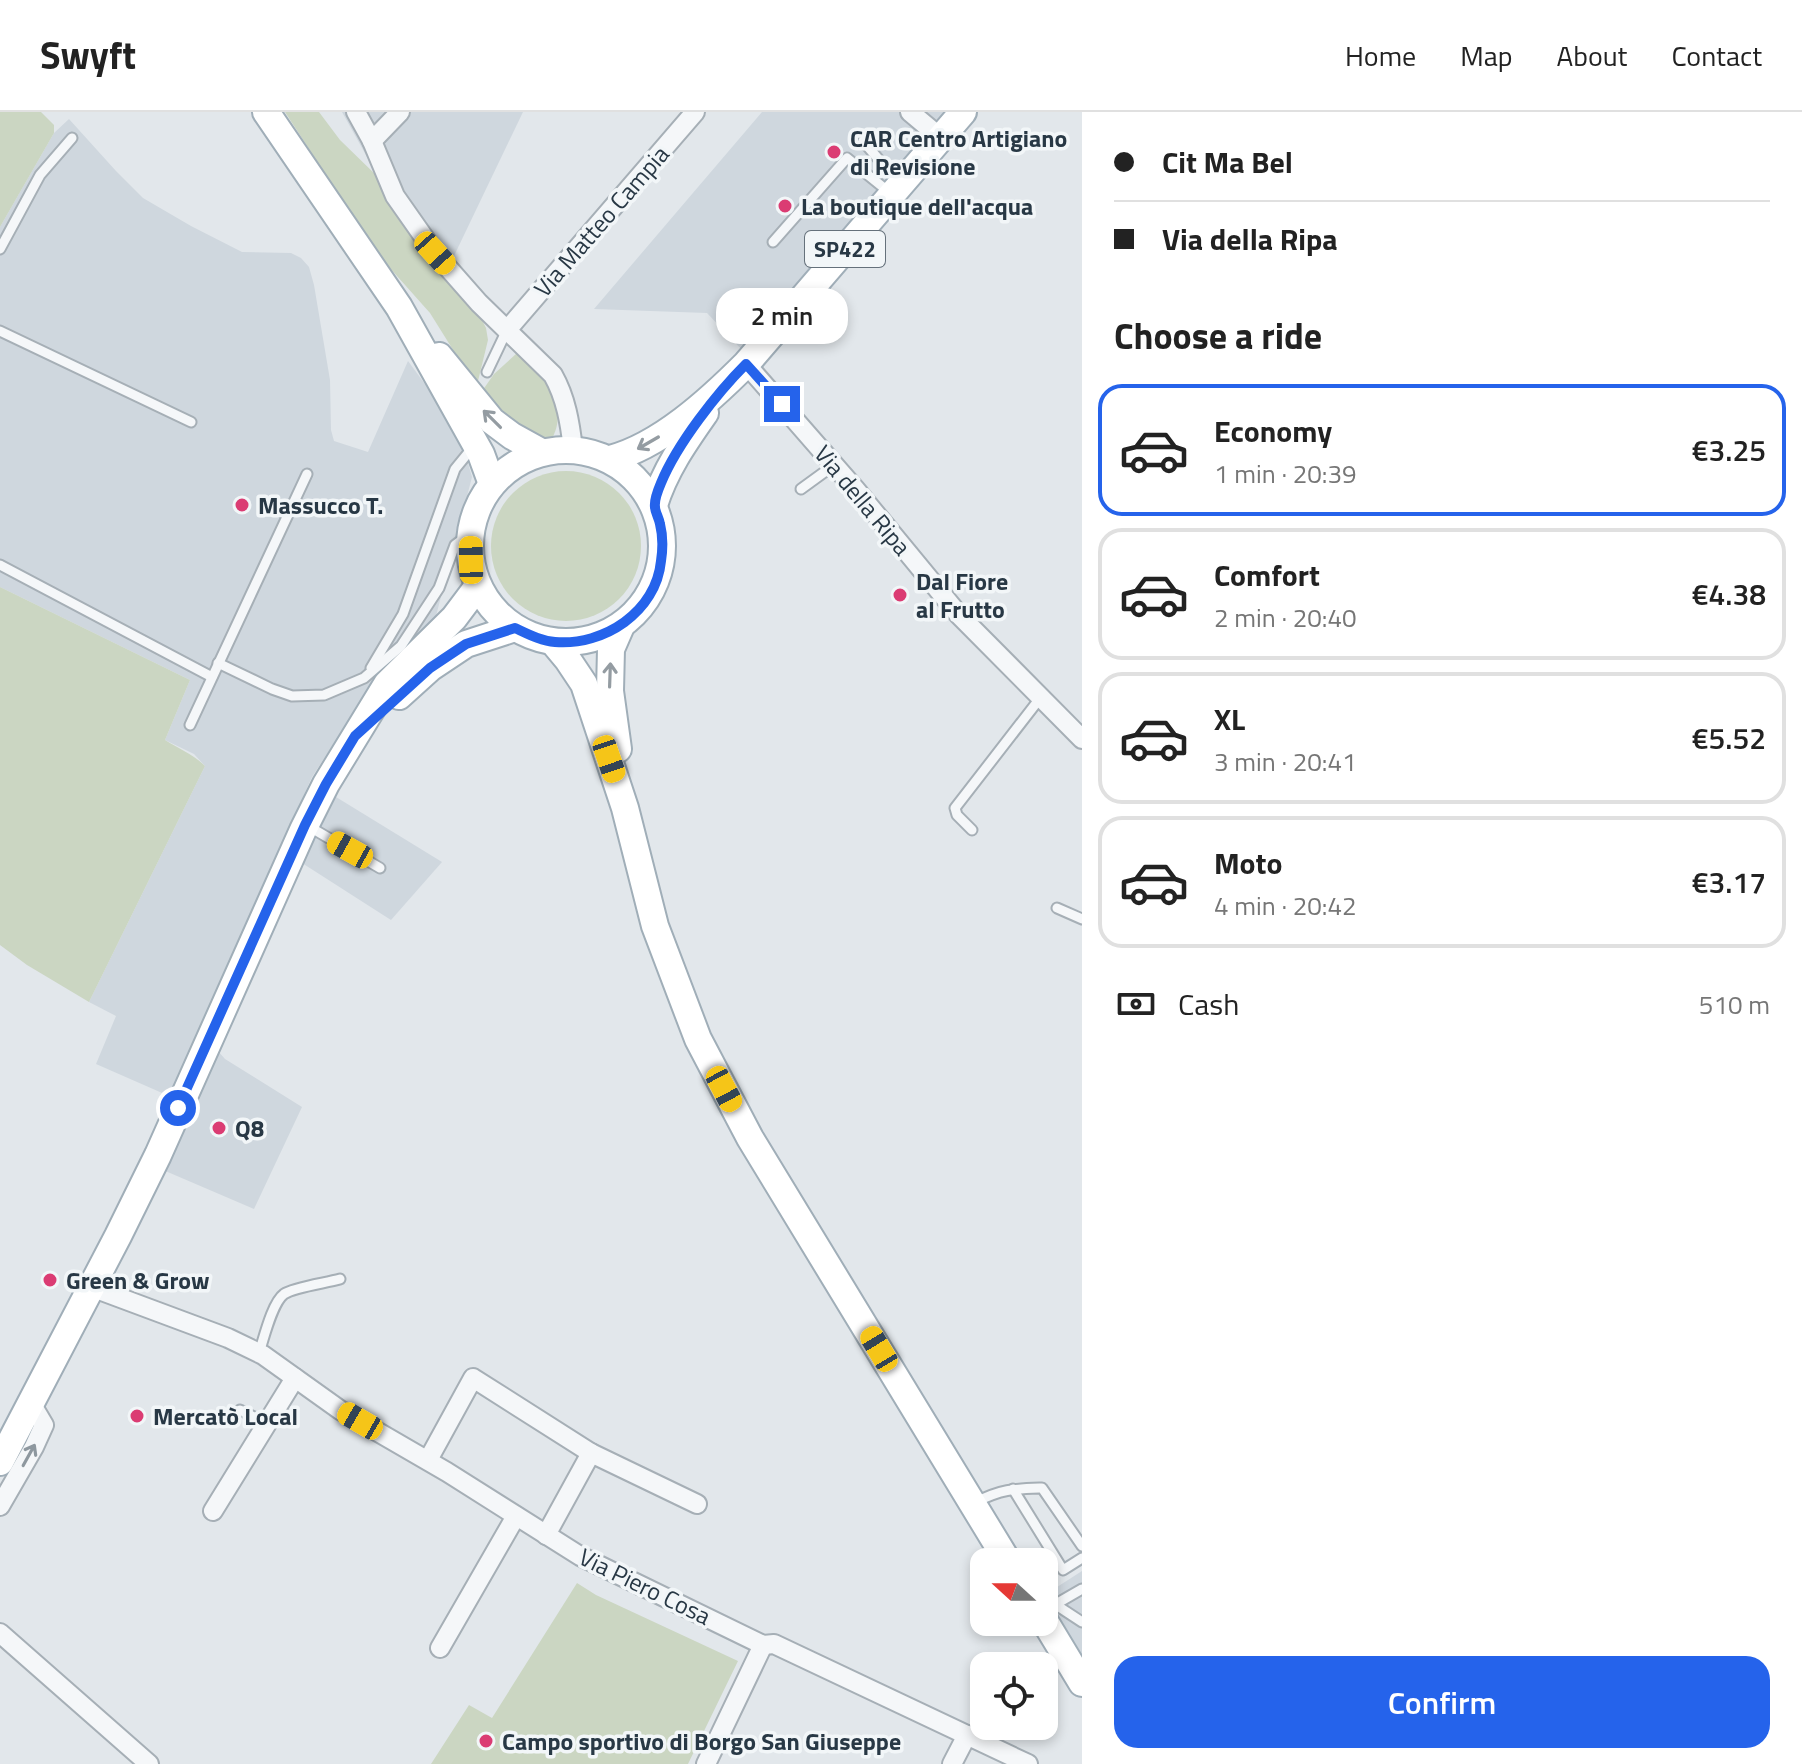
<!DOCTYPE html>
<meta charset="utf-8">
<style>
body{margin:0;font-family:"Titillium Web",sans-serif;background:#f2f2f2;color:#222;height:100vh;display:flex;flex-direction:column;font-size:30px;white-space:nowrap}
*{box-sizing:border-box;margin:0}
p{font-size:26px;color:#767676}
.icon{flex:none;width:44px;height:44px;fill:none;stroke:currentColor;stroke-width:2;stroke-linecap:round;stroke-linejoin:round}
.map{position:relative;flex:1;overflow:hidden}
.drawer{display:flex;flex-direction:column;background:#fff;width:720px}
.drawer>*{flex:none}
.guide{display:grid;align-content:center;height:176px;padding:0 32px;background:#fff}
.needle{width:52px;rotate:291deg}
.fabs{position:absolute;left:970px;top:1436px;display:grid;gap:16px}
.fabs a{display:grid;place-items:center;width:88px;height:88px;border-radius:16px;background:#fff;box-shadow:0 4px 12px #0003;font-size:40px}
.end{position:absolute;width:36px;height:36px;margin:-18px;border:10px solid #2563eb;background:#fff;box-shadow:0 0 0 4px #fff}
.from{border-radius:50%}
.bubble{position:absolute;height:56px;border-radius:24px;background:#fff;box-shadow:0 4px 12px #0003;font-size:26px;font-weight:600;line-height:56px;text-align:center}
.car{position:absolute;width:24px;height:48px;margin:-24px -12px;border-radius:10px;box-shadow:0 0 6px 2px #0007;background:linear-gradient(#f5c518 24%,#345 0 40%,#f5c518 0 76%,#345 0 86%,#f5c518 0)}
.guide b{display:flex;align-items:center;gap:28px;height:76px;font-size:30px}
.guide b+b{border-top:2px solid #e0e0e0}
.guide i{width:20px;height:20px;background:#222}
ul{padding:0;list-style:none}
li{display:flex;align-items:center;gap:24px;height:132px;margin:0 16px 12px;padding:0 16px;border:4px solid #e0e0e0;border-radius:24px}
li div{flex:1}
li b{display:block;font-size:30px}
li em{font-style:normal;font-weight:600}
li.on{border-color:#2563eb}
li>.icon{width:72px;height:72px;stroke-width:1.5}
h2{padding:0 32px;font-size:36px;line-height:96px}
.pay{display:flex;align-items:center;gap:20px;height:88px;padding:0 32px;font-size:30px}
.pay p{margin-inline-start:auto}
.action{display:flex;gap:16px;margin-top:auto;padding:16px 32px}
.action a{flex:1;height:92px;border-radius:24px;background:#2563eb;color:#fff;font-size:32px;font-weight:600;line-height:92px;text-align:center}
header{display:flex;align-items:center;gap:48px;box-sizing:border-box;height:112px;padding:0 40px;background:#fff;border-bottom:2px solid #e0e0e0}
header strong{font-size:38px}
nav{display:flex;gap:44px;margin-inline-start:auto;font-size:28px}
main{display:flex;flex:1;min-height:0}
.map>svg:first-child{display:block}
.built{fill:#cfd7de}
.green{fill:#cbd6c2}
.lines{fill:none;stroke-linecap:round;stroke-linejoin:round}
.service-casing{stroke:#a6afb6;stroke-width:13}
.minor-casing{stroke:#a6afb6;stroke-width:22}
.primary-casing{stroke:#a0aeb8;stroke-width:30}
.service{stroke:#f5f7f9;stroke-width:9}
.minor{stroke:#f5f7f9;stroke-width:18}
.primary{stroke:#fff;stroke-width:26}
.oneway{stroke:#949ca2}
.oneway2{stroke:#8e989f}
.route{stroke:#2563eb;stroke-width:10}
.poi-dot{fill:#db3c73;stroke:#f2f6f8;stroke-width:3}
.labels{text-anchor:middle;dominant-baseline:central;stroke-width:7;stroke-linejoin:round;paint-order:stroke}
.shield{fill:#f2f6f8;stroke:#65717b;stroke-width:2}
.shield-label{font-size:22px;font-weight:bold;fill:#283845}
.poi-label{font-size:24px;font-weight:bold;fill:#283845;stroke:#f2f6f8;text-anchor:start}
.street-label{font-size:24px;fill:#283845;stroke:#f2f6f8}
</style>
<header>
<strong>Swyft</strong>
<nav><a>Home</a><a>Map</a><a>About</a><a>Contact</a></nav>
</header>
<main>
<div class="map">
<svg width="1082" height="1652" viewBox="0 0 1082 1652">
<rect width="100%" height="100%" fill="#e2e7eb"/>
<g class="built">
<polygon points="342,0 523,0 453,146 438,158 420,137 401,106"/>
<polygon points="762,0 947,0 742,238 707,201 594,197"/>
<polygon points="69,7 116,59 143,86 191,114 242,140 291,141 301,146 309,155 314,173 330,268 331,318 334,329 368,340 408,249 433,283 462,331 472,365 436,504 364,585 312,665 169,984 96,952 116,904 89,890 205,654 194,642 165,628 190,568 0,475 0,115 54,21"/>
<polygon points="336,685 442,750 391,808 302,751"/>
<polygon points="217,938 225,947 302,995 254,1097 163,1058"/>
<polygon points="1082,1459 1082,1548 1044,1485 1044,1477 1054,1477"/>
</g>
<g class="green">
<polygon points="0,0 41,0 54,13 54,21 0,115"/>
<polygon points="285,0 319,0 340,28 378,65 420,137 479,202 486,216 488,228 478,269 475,273 430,201 389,155 363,120"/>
<path d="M517,241C547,256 570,297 551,328L545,329L517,317L480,282L494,262Z"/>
<circle cx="566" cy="434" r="75"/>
<path d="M0,475L190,568L165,628C179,637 193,642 205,654L89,890L27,853L0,833Z"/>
<polygon points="577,1471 596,1483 738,1549 688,1652 431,1652 469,1593 492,1606"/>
</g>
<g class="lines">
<g class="service-casing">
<g id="service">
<polyline points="863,29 898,70"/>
<polyline points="773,130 847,46 889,80"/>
<polyline points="0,137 40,63 72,26"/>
<polyline points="0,219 191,310"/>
<polyline points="487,260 507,218"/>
<polyline points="801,377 834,353"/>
<polyline points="0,453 212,565"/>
<polyline points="218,551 272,577 292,584 324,583 364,566 401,534 439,476 455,433 471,421"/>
<polyline points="371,556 403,502 455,357 473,335"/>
<polyline points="190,613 307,362"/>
<polyline points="308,714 380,756"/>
<polyline points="972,718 957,703 955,696 1041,585"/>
<polyline points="1057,796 1082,807"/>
<path d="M259,1241C264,1226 272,1191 284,1182C294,1175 326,1171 340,1167"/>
<polyline points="240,1298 266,1311"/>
<polyline points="1013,1377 1063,1458 1082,1446"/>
<path d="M976,1390C1002,1377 1013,1377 1042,1376L1082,1434"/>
<polyline points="1044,1485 1082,1510"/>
<polyline points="1056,1492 1082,1477"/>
</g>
</g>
<g class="minor-casing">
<g id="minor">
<path d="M356,0L372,29L395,84L435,141L479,191L553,263C566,286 570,311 573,337"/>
<polyline points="910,0 941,26"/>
<polyline points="372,29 400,0"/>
<polyline points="507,218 695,0"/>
<polyline points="746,252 856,378 959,503 1082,627"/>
<polyline points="91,1175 228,1226 263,1243 340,1298 447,1360 580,1444 763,1533 774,1532 1028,1652"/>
<polyline points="428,1348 473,1266 591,1341 697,1392"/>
<polyline points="0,1394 34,1335 44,1313 31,1291"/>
<polyline points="213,1399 295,1266"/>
<polyline points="546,1423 591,1341"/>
<polyline points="0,1521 149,1652"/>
<polyline points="440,1536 516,1404"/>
<polyline points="706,1652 763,1533"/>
<polyline points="952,1652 967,1623"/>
</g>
</g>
<g class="primary-casing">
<g id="primary">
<polyline points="266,0 399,195 481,342 492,372"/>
<polyline points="439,244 492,309 512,324 541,340"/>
<circle cx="566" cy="434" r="96"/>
<path d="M610,347C660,334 710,288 746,252L963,0"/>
<path d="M654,393C665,358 684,331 705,301"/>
<polyline points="553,530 568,548 584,572 625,696 655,814 698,927 750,1026 1008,1450"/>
<polyline points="399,584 430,556 466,532 515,516"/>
<polyline points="618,637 610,579 611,537 621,514"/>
<polyline points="0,1350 118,1124 158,1043 303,718 326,672 387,572 454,506 478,474"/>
<polyline points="1044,1508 1082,1571"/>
</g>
</g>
<use href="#service" class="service"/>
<use href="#minor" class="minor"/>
<use href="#primary" class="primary"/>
</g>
<defs><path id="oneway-shaft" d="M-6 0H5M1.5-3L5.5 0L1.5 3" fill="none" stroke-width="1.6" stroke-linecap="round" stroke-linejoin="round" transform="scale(2)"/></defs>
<g class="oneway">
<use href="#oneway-shaft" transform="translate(492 307) rotate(-135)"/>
<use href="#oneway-shaft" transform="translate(648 331) rotate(150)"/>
<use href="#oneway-shaft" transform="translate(610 563) rotate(-88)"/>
</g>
<use class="oneway2" href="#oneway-shaft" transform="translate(29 1343) rotate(-61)"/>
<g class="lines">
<path class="route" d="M178,996L305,713L326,672L355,624L430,556L466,532L515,516C528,522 541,529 555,530C604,534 656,500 661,449C663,436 663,424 660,412C659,406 655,400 655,395C654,388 658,378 661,371C677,332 717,281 746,252L782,292"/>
</g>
<g class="poi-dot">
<circle cx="834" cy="40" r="8"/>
<circle cx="785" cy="94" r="8"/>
<circle cx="242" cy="393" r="8"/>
<circle cx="900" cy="483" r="8"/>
<circle cx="219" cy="1016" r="8"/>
<circle cx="50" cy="1168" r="8"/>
<circle cx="137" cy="1304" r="8"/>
<circle cx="486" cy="1629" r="8"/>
</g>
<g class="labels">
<rect class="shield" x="805" y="119" width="80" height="36" rx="6"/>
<g class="shield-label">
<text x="845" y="137">SP422</text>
</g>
<g class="poi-label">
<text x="850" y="26">CAR Centro Artigiano<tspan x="850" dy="28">di Revisione</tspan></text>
<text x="801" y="94">La boutique dell'acqua</text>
<text x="258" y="393">Massucco T.</text>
<text x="916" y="469">Dal Fiore<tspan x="916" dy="28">al Frutto</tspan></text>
<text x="235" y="1016">Q8</text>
<text x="66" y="1168">Green &amp; Grow</text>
<text x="153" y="1304">Mercatò Local</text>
<text x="502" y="1629">Campo sportivo di Borgo San Giuseppe</text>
</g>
<g class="street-label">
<text transform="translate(601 109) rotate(-49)">Via Matteo Campia</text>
<text transform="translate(863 388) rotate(50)">Via della Ripa</text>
<text transform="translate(645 1474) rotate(26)">Via Piero Cosa</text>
</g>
</g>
</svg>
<div class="fabs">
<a><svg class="needle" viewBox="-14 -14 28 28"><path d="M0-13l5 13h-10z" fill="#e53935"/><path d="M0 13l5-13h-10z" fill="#767676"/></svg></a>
<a><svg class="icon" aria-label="locate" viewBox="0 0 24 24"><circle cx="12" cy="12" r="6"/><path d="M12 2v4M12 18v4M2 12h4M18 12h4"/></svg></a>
</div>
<i class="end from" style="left:178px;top:996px"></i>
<i class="end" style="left:782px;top:292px"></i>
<div class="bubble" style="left:716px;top:176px;width:132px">2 min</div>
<i class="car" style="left:435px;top:141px;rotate:138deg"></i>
<i class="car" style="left:471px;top:448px;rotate:359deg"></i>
<i class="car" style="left:609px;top:647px;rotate:161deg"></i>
<i class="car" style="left:350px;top:738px;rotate:299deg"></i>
<i class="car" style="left:724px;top:977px;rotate:152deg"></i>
<i class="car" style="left:879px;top:1237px;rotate:329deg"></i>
<i class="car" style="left:360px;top:1309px;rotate:300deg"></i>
</div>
<section class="drawer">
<div class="guide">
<b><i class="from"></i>Cit Ma Bel</b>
<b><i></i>Via della Ripa</b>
</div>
<h2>Choose a ride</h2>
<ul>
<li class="on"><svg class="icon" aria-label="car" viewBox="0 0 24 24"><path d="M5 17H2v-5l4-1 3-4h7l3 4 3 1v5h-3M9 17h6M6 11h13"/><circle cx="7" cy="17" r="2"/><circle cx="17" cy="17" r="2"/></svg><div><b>Economy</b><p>1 min · 20:39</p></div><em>€3.25</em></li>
<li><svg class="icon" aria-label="car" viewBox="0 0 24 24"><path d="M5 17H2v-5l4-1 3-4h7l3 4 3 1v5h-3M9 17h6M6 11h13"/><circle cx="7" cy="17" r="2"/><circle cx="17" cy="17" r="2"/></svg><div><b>Comfort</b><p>2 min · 20:40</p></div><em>€4.38</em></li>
<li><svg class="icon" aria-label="car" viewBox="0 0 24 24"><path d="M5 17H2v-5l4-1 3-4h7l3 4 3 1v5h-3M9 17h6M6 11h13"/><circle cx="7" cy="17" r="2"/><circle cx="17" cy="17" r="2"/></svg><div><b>XL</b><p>3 min · 20:41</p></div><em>€5.52</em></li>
<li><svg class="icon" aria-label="car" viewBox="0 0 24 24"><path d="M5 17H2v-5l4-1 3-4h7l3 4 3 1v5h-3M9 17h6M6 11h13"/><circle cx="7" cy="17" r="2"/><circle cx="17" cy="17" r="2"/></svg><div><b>Moto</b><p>4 min · 20:42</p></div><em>€3.17</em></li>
</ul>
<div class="pay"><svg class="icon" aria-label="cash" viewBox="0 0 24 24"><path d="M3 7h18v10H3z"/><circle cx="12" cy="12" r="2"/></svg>Cash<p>510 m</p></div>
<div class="action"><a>Confirm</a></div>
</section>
</main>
